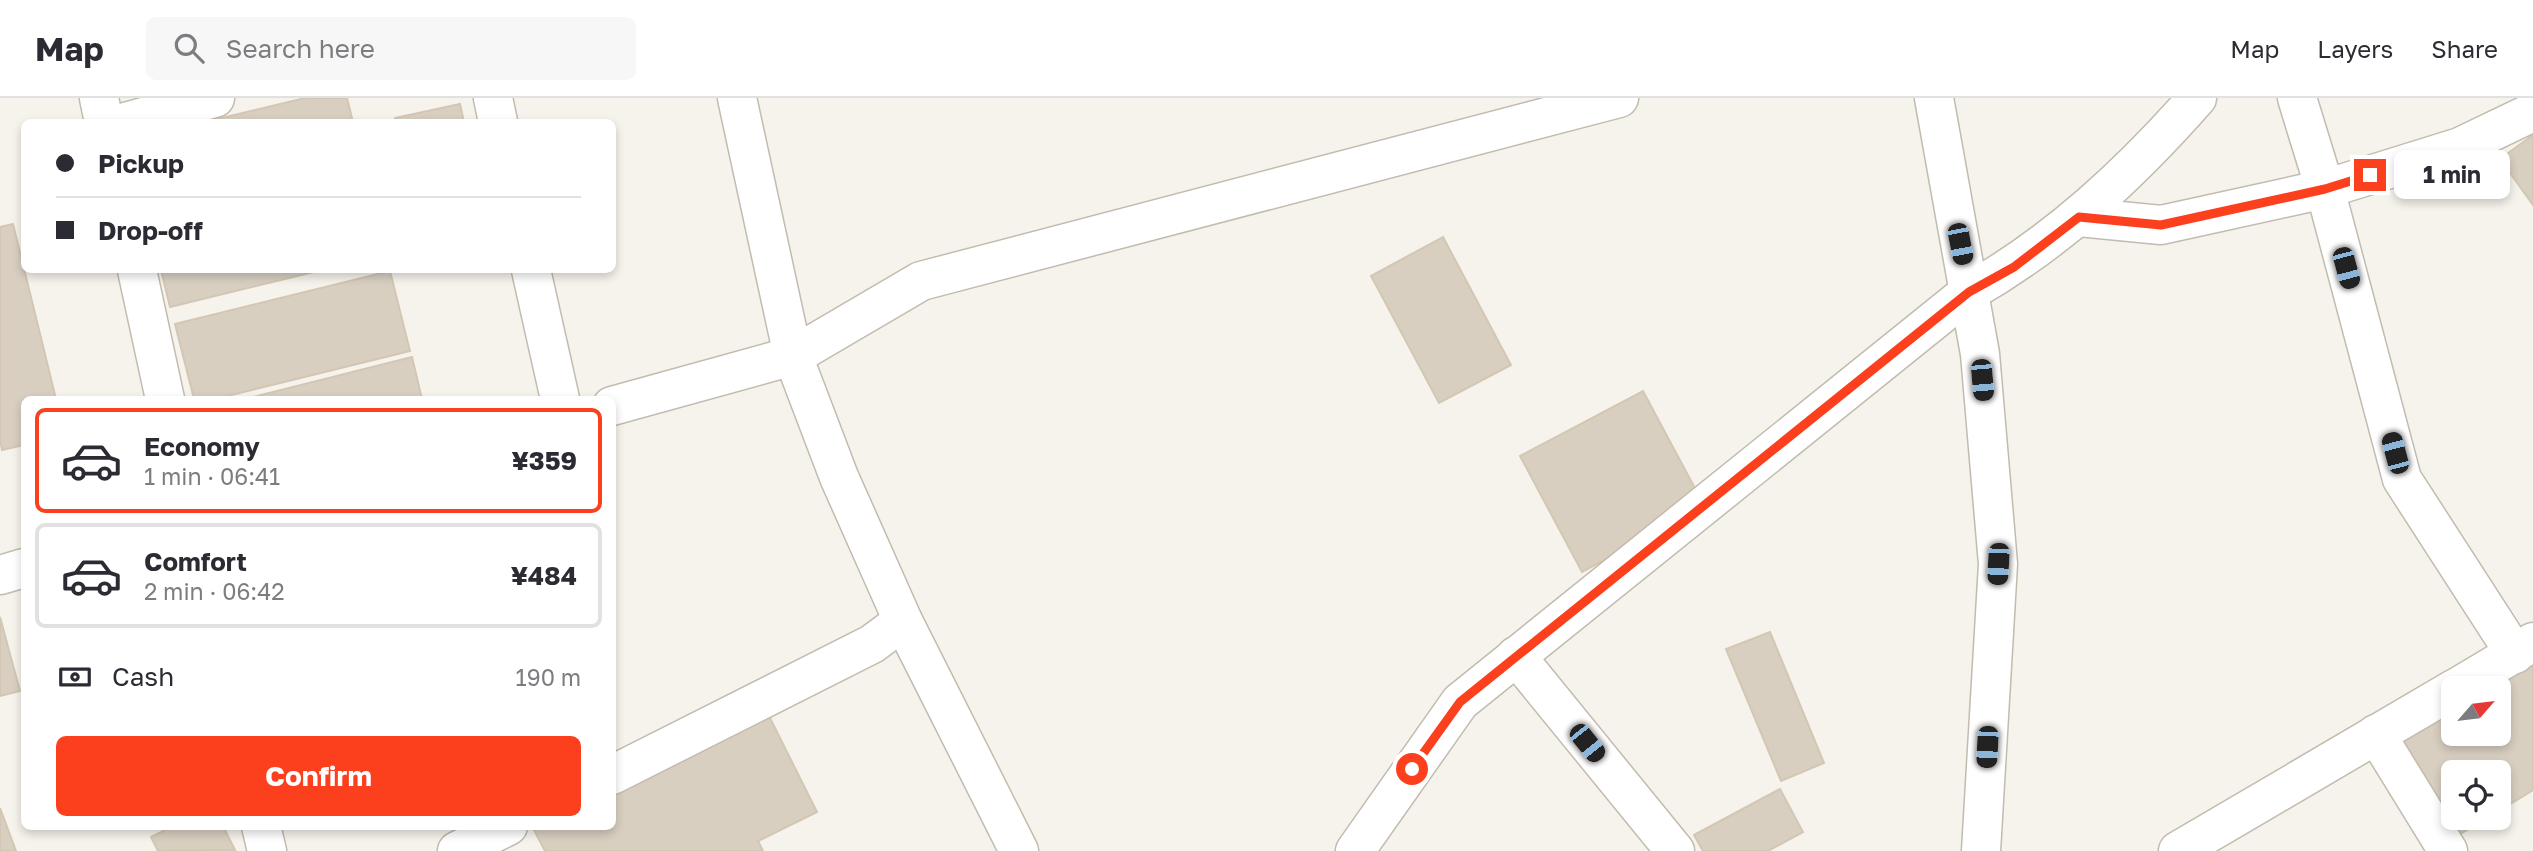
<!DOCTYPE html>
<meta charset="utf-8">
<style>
body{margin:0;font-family:"Golos Text",sans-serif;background:#f7f7f7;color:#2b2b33;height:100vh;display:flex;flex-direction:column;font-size:26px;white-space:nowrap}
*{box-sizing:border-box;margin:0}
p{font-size:23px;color:#7c7c81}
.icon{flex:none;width:38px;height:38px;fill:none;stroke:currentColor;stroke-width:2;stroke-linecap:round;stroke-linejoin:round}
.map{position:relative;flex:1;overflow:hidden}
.panel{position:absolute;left:21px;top:298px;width:595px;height:434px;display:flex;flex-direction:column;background:#fff;border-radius:10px;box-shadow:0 4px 10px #0003}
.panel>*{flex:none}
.guide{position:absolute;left:21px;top:21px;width:595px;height:154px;border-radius:10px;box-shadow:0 4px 10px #0003;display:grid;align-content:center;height:154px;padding:0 35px;background:#fff}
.needle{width:46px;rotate:62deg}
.buttons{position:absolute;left:2441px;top:578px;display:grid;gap:14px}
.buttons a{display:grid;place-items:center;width:70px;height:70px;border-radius:10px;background:#fff;box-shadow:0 4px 10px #0003;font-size:35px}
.end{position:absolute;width:32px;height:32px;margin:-16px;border:9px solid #fc3f1d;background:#fff;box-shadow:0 0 0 4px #fff}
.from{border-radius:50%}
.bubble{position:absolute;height:49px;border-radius:10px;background:#fff;box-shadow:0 4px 10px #0003;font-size:23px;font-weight:700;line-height:49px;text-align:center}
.car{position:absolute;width:21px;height:42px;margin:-21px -10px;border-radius:9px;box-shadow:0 0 5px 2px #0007;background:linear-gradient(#222 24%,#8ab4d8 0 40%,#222 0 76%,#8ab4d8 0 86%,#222 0)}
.guide b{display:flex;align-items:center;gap:24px;height:66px;font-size:26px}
.guide b+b{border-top:2px solid #e1e1e2}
.guide i{width:18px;height:18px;background:#2b2b33}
ul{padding:12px 0 0;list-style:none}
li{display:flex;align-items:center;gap:21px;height:105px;margin:0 14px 10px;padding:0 21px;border:4px solid #e1e1e2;border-radius:10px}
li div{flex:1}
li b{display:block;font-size:26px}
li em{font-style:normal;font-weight:700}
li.selected{border-color:#fc3f1d}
li>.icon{width:63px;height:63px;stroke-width:1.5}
.pay{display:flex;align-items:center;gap:18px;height:77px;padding:0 35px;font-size:26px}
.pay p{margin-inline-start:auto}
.primary-button{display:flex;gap:14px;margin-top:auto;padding:14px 35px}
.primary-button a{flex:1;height:80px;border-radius:10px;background:#fc3f1d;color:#fff;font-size:28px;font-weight:700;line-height:80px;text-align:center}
header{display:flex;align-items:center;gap:42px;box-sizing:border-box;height:98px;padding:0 35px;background:#fff;border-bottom:2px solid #e1e1e2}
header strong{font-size:33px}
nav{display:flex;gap:38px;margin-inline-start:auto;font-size:24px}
.search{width:490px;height:63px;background:#f7f7f7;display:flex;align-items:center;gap:18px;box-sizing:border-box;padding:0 24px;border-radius:10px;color:#7c7c81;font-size:26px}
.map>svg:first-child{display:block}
.building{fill:#d8cfc1;stroke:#d3c7b4;stroke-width:2}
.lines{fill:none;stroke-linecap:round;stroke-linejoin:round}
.minor-casing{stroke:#c2bbae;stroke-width:41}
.minor{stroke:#fff;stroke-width:38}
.route{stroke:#fc3f1d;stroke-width:9}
</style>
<header>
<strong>Map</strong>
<div class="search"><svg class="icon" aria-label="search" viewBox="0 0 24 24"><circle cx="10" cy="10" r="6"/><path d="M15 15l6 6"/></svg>Search here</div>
<nav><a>Map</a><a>Layers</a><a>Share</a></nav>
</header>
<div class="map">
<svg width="2533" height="753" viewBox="0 0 2533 753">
<rect width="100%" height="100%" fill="#f6f3ec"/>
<g class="building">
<polygon points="305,0 347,0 353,24 205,24"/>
<polygon points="460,6 464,24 396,24 395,20"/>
<polygon points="2533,37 2533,107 2500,61"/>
<polygon points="13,126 56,301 24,301 24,347 2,352 0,342 0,129"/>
<polygon points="1443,139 1511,267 1439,305 1371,178"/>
<polygon points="161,172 322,172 170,209"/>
<polygon points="390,173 410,253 215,301 194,301 175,226"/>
<polygon points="412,259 422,301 245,301"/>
<polygon points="1643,293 1705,409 1582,474 1520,358"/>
<polygon points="0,519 20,593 0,598"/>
<polygon points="1770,534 1824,665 1781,683 1726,551"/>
<polygon points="2533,557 2533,692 2499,713 2499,674 2454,674 2454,719 2488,719 2457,738 2398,640 2454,606 2454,635 2499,635 2499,590 2480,590"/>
<polygon points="768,616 817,714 758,743 763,753 545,753 534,732 542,728 612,728 612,693"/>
<polygon points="1780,691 1803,734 1768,753 1703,753 1694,737"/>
<polygon points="0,710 16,753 0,753"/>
<polygon points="173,728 223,728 235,752 158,753 151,739"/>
</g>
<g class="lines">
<g class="minor-casing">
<g id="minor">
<polyline points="99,0 104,24"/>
<polyline points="493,0 498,24"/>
<polyline points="737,0 793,258 839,379 903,523 1019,753"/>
<polyline points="1934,0 1980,256 1998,466 1981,753"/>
<polyline points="2297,0 2325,91 2402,381 2515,556"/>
<polyline points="125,24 215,0"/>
<polyline points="2079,119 2161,127 2325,91 2460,49 2533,14"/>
<polyline points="137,172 165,301"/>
<polyline points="531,172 560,301"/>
<polyline points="612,308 793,258 921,183 1619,0"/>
<polyline points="0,477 24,470"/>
<polyline points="1516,558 1675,753"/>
<polyline points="2456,590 2533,544"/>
<polyline points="2376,636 2448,753"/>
<polyline points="612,677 872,546 903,523"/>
<polyline points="261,728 267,753"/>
<polyline points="457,753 508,728"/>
<path d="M1355,753L1460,604L1969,194C2057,144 2130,76 2197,0"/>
<polyline points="2178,753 2454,591"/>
</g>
</g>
<use href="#minor" class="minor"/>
</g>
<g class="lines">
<polyline class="route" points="1412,671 1460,604 1969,194 2014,169 2079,119 2161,127 2325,91 2370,77"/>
</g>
</svg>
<div class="buttons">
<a><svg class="needle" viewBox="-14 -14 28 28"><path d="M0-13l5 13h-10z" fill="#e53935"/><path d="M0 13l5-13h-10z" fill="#7c7c81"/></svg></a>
<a><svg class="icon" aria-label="locate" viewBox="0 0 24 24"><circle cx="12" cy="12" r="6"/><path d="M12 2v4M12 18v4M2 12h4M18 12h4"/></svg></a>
</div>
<i class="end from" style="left:1412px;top:671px"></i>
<i class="end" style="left:2370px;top:77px"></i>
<div class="bubble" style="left:2394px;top:52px;width:116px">1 min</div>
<i class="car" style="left:1960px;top:146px;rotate:169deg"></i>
<i class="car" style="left:2346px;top:170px;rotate:165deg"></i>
<i class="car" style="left:1982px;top:282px;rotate:175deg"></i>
<i class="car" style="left:2395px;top:355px;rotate:345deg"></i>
<i class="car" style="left:1998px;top:466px;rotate:183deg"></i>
<i class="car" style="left:1587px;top:645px;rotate:141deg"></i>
<i class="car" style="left:1987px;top:649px;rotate:183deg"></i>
<div class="guide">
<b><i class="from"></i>Pickup</b>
<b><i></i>Drop-off</b>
</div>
<section class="panel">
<ul>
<li class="selected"><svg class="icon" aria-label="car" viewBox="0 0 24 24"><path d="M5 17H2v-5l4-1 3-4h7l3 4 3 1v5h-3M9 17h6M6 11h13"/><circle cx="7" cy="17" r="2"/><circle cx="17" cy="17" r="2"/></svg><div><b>Economy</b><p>1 min · 06:41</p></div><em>¥359</em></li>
<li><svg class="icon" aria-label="car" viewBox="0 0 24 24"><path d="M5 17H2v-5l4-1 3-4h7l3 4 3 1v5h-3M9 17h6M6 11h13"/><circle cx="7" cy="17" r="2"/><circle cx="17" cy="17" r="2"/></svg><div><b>Comfort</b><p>2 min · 06:42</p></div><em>¥484</em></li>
</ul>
<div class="pay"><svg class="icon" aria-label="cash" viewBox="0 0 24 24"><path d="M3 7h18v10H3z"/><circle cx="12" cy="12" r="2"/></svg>Cash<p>190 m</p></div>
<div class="primary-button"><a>Confirm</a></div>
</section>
</div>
